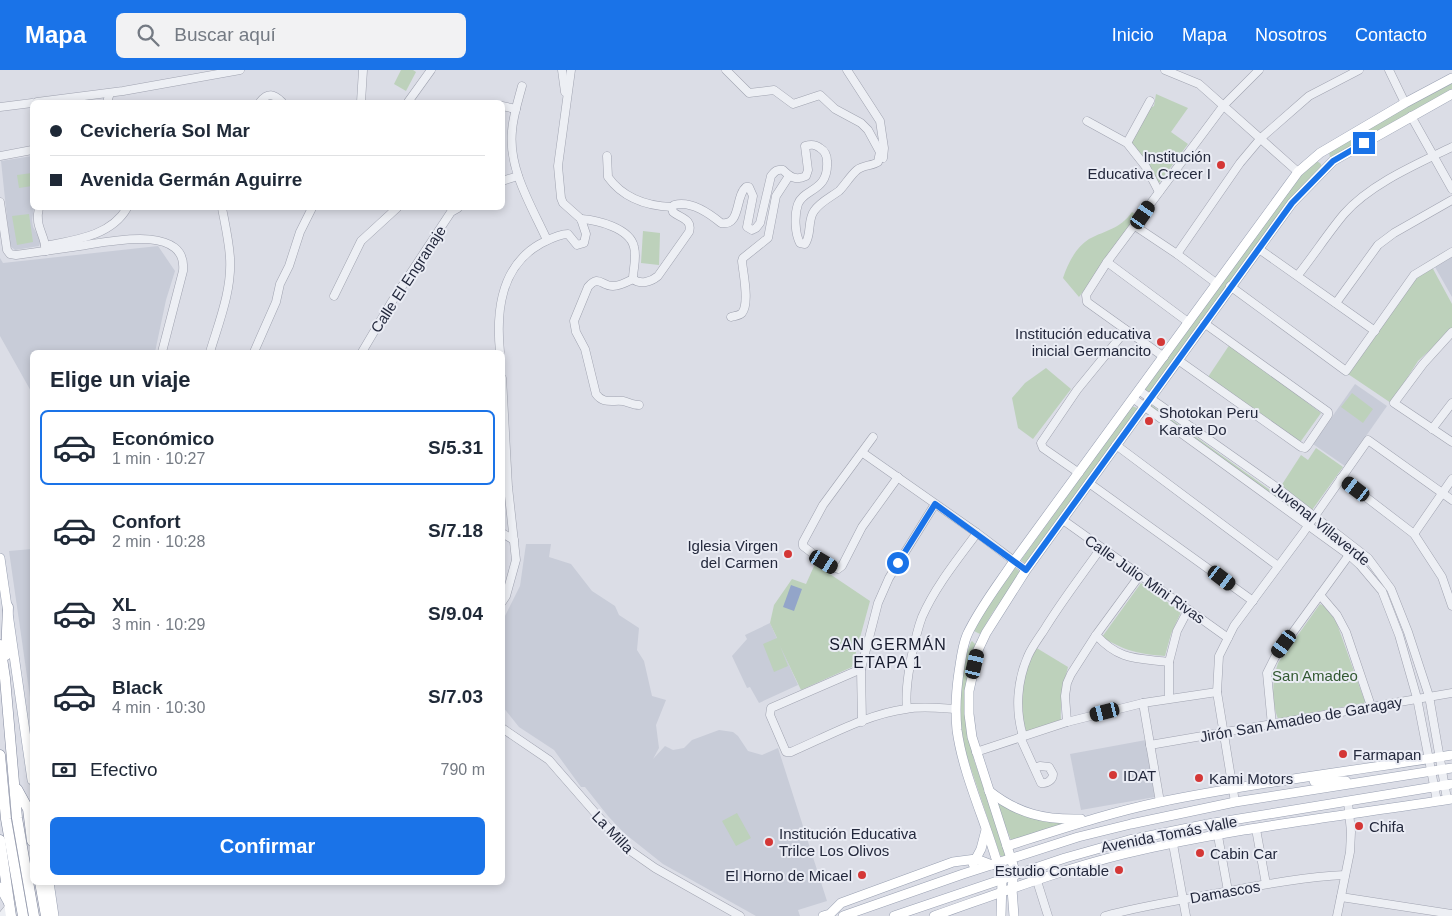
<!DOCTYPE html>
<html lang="es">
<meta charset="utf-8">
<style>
body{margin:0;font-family:Arial,sans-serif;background:#f2f2f3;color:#1f2937;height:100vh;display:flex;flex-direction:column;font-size:19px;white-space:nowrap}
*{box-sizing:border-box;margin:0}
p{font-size:16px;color:#747a83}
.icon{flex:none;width:28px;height:28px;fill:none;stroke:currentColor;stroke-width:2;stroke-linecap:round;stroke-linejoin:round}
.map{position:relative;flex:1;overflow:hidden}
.side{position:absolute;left:30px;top:280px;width:475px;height:535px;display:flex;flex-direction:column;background:#fff;border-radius:8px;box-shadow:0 2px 8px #0003}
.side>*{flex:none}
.top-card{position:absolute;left:30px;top:30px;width:475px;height:110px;border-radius:8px;box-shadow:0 2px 8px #0003;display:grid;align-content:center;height:110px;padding:0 20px;background:#fff}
.end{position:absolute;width:22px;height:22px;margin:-11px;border:6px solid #1a73e8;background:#fff;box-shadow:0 0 0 2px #fff}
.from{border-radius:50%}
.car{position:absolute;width:15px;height:30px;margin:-15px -8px;border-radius:6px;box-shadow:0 0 4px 1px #0007;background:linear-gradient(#222 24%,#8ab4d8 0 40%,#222 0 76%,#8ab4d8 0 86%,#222 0)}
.top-card b{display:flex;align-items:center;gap:18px;height:48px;font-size:19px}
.top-card b+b{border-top:1px solid #e0e1e3}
.top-card i{width:12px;height:12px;background:#1f2937}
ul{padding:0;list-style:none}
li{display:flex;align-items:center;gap:15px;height:75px;margin:0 10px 8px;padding:0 10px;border:2px solid transparent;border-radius:8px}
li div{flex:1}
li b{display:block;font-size:19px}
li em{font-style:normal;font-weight:700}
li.current{border-color:#1a73e8}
li>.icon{width:45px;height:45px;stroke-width:1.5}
h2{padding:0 20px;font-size:22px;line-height:60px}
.pay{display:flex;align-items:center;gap:12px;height:55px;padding:0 20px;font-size:19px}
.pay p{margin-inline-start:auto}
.action{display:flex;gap:10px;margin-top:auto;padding:10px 20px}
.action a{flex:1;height:58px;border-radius:8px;background:#1a73e8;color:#fff;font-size:20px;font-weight:700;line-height:58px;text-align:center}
header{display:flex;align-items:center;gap:30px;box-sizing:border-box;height:70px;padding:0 25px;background:#1a73e8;color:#fff}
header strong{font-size:24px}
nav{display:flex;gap:28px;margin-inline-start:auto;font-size:18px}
.search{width:350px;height:45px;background:#f2f2f3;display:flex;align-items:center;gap:12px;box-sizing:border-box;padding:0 18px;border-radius:8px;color:#747a83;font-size:19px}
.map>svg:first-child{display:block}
.built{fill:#c8ccd8}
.green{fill:#bdd1bb}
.water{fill:#93a5c9}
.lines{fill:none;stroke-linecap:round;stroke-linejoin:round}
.minor-casing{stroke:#a0a3b0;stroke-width:9}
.major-casing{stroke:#99a0b2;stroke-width:10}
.highway-casing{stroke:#81889d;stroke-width:11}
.minor{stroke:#edeff4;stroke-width:8}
.major{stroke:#fff;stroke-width:9}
.highway{stroke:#fff;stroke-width:10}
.route{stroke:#1a73e8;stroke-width:6}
.poi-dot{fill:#d43736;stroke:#eaecf4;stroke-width:2}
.labels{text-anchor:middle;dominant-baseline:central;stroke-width:4;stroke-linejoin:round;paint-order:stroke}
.poi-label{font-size:15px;fill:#24293d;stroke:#eaecf4;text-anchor:start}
.street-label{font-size:15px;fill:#24293d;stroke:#eaecf4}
.park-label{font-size:15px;fill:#325931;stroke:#eaecf4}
.neighbourhood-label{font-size:16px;letter-spacing:1px;fill:#171b2d;stroke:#eaecf4}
</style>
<header>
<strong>Mapa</strong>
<div class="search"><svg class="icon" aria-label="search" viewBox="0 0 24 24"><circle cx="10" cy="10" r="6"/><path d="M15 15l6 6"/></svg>Buscar aquí</div>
<nav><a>Inicio</a><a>Mapa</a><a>Nosotros</a><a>Contacto</a></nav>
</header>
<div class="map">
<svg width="1452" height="846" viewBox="0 0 1452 846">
<rect width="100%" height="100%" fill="#dbdde6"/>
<g class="built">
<polygon points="32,86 32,138 34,138 32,150 33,157 41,171 39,176 15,180 10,176 1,91"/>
<polygon points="158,176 175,201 166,230 155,282 32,282 32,323 0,266 0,188 3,193"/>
<polygon points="1452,187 1452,227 1435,197"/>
<polygon points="1355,314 1387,336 1345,396 1313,374"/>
<polygon points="526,474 551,474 549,487 571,494 592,521 615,536 619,545 639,558 637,580 644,591 652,626 666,630 656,655 659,678 653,689 665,676 673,680 684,678 692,670 719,660 733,662 738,666 748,681 762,685 778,678 827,831 798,840 800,846 756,846 663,794 624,763 608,746 585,717 581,717 554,680 519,657 503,637 502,552 520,516"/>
<polygon points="32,479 32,641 9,481"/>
<polygon points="770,553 798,615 759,633 750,617 747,618 732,586 747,569 745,565"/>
<polygon points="1146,670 1155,727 1081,740 1070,684"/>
</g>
<g class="green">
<polygon points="401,0 413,0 416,2 406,21 394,14"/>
<polygon points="1452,12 1452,21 1330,88 1329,81 1344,70"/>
<polygon points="1156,24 1188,38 1171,62 1188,74 1159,113 1140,83 1131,73 1150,38 1154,36"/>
<polygon points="1317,91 1321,94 1321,96 1297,122 1151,323 1146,320 1146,318 1299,107"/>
<polygon points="32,103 32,116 19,118 17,105"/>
<path d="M1132,142L1138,146L1079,227L1063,208C1068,193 1076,177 1089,169C1106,160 1120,159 1132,142Z"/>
<polygon points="29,144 33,172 17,175 12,146"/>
<polygon points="643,161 660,163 659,195 641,193"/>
<polygon points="1432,197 1452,234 1452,259 1418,291 1391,333 1348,304 1414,208"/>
<polygon points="1230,274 1321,343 1301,371 1298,372 1208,307"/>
<polygon points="1046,298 1071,319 1033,369 1018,358 1012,328 1025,313"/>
<polygon points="1352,323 1373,339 1363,353 1341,337"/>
<polygon points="1150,334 1306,446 1305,449 1148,338"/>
<polygon points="1132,336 1137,338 1138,340 1026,494 1021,490"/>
<polygon points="1316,378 1343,397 1312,440 1281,416 1301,385 1308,390"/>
<polygon points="815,494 870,531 852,597 801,620 780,576 788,596 774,602 763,574 777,568 770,553 774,535 792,509 806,514"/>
<polygon points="1015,498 1022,503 993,542 980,564 974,561 986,539"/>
<path d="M1141,513L1181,542L1171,564L1165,586C1139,584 1125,581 1102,567Z"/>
<path d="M1320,534L1324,536L1336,551L1365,632L1364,633L1278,649C1271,631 1272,611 1278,593Z"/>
<polygon points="972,571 976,575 968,664 974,690 1007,785 1004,788 1000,785 964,678 960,652 960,622 965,588 971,572"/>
<path d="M1035,577L1068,597C1063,616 1060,632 1061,652L1023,663L1019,637L1027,594Z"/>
<polygon points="996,732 1067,753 1011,770"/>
<polygon points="737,743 751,768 736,776 722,751"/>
</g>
<polygon class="water" points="791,515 802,519 794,541 783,537"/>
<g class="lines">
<g class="minor-casing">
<g id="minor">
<polyline points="562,0 565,22"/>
<polyline points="571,0 558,96 561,128 563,133 581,149"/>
<polyline points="847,0 880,51 884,78 883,88"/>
<polyline points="1165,0 1199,14 1298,102"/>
<polyline points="1389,0 1405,33"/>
<path d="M522,16C518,31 513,46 512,61C508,99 532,137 547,170"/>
<polyline points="37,32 123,21 240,0"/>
<polyline points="107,32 110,23"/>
<path d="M260,32C268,22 274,24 282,32"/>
<polyline points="361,32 363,0"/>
<polyline points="408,32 431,0"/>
<polyline points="502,36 516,39"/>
<polyline points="0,37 32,33"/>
<polyline points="1411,46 1452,119"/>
<polyline points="1087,51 1127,73 1146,97 1159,122"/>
<polyline points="1127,73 1150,31"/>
<polyline points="0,86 32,80"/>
<path d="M607,86L608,107C623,128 647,136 672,137"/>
<polyline points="502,111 518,106"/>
<path d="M0,132L7,180L10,184L16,185C37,182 59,179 80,176C106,172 188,153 183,201L162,282"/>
<path d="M39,138C34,156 45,164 46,181"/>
<path d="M581,149C597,150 630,158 634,177C637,188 633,199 633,209"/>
<polyline points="1135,156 1177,184 1216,213"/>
<path d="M45,176C75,170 111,166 127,138"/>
<polyline points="1259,179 1375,261"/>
<polyline points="1177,184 1240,93 1261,68 1309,26 1359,0"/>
<polyline points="1107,192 1188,252"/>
<path d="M1298,205C1314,185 1328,163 1344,144C1370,114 1417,94 1452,77"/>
<path d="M633,209C640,215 651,212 658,206L689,162C693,149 680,148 673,142L672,137L674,135C691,130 709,143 721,153C741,157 735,126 746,117H749L753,126L747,157L752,160L756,158L760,153L771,106C775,101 777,99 783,100C790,107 796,111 806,106L808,100L805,76C811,74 815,74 820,78C825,81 827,85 827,91C829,122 804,118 798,134C794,145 795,164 800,173L805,174C812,164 807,151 814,141C820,132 831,127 839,121C845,115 850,106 857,100C863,95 872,96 878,92L880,82L868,60L861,53L835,39L820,25L793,34L774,20L749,23L726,0"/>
<path d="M633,209C627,212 620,216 613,216C601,216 599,204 588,217L574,251L576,262L585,279L596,324C603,334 612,330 623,331C628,332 633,335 639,335"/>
<polyline points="1230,216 1346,301 1414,205 1452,182"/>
<polyline points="334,226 361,171 397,138"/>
<polyline points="1336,233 1378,175 1394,163 1452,130"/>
<path d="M731,247C734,246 739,246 742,243C750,233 743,203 742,191L743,188L768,168L776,126L789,106"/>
<polyline points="1452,262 1423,294 1394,333 1452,372"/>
<path d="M210,282C219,252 232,220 230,188C229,171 225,154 222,138"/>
<polyline points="254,282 276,232 280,214 289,196 300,162 312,138"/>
<polyline points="362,282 391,233 451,142 458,138"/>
<path d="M500,282C496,242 500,197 540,174C548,170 558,164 568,164L577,175L584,173L586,164L581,149"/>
<polyline points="1164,287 1087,232 1086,225 1107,192 1224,35 1259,0"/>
<polyline points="1178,290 1301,377 1305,378 1307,376 1328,345 1328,342 1204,253"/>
<polyline points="502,308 508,417 516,490 506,526 502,532"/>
<polyline points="1140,321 1279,419 1368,488 1391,519 1408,562 1429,626 1447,729"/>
<polyline points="1134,329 1349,485 1360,495 1382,521 1399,565 1417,628 1437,731"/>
<polyline points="1432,359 1452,333"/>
<polyline points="873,367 823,435 803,472 803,476 824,492 838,499 842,496 862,457 898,407"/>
<polyline points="1116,375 1278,496"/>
<polyline points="863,383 977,463 1026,500"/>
<polyline points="1079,403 1043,378 1041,373 1077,320 1126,260"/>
<polyline points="1341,408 1414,464 1442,507 1452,536"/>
<polyline points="1089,413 1253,531"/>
<polyline points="1063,450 1228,568"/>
<polyline points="502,463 514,470"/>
<polyline points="1414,464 1452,409"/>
<polyline points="1320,525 1337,545 1346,562 1371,636"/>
<path d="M1096,565C1120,591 1136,588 1169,592"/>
<path d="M861,599L771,638L770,645L786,682H791C826,667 867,644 906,639C921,636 939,638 955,639"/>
<polyline points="1169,628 1169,592 1177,561 1188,540"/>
<polyline points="1143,633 1160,732"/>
<path d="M907,638C905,622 908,605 911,589C914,575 917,560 922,547C935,517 957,490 977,463"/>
<polyline points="862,652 861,599 878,533 889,508 935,434"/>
<polyline points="1067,652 1065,626 1067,613 1071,604 1096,565 1140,505"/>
<polyline points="1272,655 1267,603 1275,587 1349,485"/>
<polyline points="502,658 549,690 625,777 655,798 740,846"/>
<path d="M1023,666C1015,640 1017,611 1028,586C1032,577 1038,569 1044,560C1061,532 1082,505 1101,478"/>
<path d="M1020,667L1041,713C1047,714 1053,710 1053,704L1049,697L1040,696L1035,698"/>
<polyline points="1150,675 1452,623"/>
<polyline points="976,682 1067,652 1143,633 1217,622"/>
<polyline points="1235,732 1217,622 1219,586 1234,556 1303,463 1368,370 1452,430"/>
<polyline points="1256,759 1266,814"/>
<polyline points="1218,766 1228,821"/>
<polyline points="1173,774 1186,846"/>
<polyline points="1037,811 1048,846"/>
<polyline points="1341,827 1452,844"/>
<polyline points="2,846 10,836"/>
<path d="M1105,846C1141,836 1177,831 1213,824C1257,816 1301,807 1345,805"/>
<polyline points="1337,846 1350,782 1351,762 1348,732"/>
</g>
</g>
<g class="major-casing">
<g id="major">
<polyline points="0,488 32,710"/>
<polyline points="1314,711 1346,711"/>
<path d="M989,721C1018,744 1045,750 1081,749"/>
<path d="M1007,776C1058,760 1108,743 1160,732C1256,712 1355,701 1452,685"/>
<polyline points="973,794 981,779 986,760"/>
<polyline points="49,812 54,846"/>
<polyline points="0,817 8,832"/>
<polyline points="823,846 830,844 841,833 953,792 976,789 992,795"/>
<polyline points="843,846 963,804 1078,767 1131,754 1235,732 1452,698"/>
<polyline points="894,846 1065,788 1129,770 1208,754 1452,714"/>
<path d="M934,846C997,824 1060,800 1124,784C1232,758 1343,746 1452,729"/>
<path d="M1001,846L1002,810L999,799C987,754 963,705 957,660C955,640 956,622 959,602C961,590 962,577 967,565C979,539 998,515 1014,491L1298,102L1320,83L1405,33L1452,8"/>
<polyline points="1014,846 1012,819 1014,798 972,667 969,644 969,621 978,580 986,563 1026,500 1292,133 1333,91 1452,24"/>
</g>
</g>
<g class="highway-casing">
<g id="highway">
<polyline points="0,575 5,608 17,748 34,846"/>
<polyline points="6,585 8,537"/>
<polyline points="0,685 6,749 23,846"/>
<polyline points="17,719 28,739 32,771"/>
<polyline points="0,770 11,846"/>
<polyline points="40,812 46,846"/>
</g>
</g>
<use href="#minor" class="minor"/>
<use href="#major" class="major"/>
<use href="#highway" class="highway"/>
</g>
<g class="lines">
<polyline class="route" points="898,493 935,434 1026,500 1292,133 1333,91 1364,73"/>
</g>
<g class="poi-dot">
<circle cx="1221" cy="95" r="5"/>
<circle cx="1161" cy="272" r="5"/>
<circle cx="1149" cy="351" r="5"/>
<circle cx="788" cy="484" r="5"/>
<circle cx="1343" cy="684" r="5"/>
<circle cx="1113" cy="705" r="5"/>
<circle cx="1199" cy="708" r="5"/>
<circle cx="1359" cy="756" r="5"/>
<circle cx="769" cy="772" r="5"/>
<circle cx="1200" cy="783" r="5"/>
<circle cx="1119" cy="800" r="5"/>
<circle cx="862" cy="805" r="5"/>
</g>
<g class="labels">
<g class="poi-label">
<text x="1211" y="86" text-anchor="end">Institución<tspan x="1211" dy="17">Educativa Crecer I</tspan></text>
<text x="1151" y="263" text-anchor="end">Institución educativa<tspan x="1151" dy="17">inicial Germancito</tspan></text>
<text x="1159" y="342">Shotokan Peru<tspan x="1159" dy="17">Karate Do</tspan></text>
<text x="778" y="475" text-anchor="end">Iglesia Virgen<tspan x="778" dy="17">del Carmen</tspan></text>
<text x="1353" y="684">Farmapan</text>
<text x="1123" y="705">IDAT</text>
<text x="1209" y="708">Kami Motors</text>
<text x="1369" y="756">Chifa</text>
<text x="779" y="763">Institución Educativa<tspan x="779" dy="17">Trilce Los Olivos</tspan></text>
<text x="1210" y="783">Cabin Car</text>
<text x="1109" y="800" text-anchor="end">Estudio Contable</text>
<text x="852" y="805" text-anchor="end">El Horno de Micael</text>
</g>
<g class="street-label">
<text transform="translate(408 209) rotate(-57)">Calle El Engranaje</text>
<text transform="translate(1321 454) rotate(39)">Juvenal Villaverde</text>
<text transform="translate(1145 509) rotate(35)">Calle Julio Mini Rivas</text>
<text transform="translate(1301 649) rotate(-10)">Jirón San Amadeo de Garagay</text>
<text transform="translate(613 762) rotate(46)">La Milla</text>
<text transform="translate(1169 764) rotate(-11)">Avenida Tomás Valle</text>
<text transform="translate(1225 822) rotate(-10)">Damascos</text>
</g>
<g class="park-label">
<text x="1315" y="605">San Amadeo</text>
</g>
<g class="neighbourhood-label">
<text x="888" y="574">SAN GERMÁN<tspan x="888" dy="18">ETAPA 1</tspan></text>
</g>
</g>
</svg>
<i class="end from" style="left:898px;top:493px"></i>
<i class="end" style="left:1364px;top:73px"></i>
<i class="car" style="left:1143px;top:145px;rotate:35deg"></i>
<i class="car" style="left:1356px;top:419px;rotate:307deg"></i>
<i class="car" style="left:824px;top:492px;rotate:121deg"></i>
<i class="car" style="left:1222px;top:508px;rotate:127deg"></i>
<i class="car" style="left:1284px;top:574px;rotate:216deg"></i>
<i class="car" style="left:975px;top:594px;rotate:13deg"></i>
<i class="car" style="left:1105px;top:642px;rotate:256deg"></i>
<div class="top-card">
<b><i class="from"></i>Cevichería Sol Mar</b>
<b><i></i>Avenida Germán Aguirre</b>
</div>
<section class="side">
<h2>Elige un viaje</h2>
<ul>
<li class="current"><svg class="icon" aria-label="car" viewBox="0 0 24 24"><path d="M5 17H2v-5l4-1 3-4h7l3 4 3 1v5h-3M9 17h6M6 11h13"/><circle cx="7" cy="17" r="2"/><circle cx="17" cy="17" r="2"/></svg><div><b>Económico</b><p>1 min · 10:27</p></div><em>S/5.31</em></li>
<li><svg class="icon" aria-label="car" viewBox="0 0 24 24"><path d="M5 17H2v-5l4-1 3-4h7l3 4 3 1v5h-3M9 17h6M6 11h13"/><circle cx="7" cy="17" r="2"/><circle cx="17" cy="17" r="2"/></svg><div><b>Confort</b><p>2 min · 10:28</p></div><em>S/7.18</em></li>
<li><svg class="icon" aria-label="car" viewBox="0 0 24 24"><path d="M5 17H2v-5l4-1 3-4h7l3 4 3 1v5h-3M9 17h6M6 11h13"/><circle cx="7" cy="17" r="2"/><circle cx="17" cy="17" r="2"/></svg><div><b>XL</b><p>3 min · 10:29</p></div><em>S/9.04</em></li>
<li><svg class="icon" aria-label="car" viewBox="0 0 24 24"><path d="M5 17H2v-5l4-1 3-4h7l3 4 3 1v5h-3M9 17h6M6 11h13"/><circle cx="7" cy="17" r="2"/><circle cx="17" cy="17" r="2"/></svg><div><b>Black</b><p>4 min · 10:30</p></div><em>S/7.03</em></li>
</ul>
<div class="pay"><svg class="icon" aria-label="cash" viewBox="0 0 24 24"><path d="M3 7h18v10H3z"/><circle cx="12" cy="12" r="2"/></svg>Efectivo<p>790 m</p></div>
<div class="action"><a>Confirmar</a></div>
</section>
</div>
